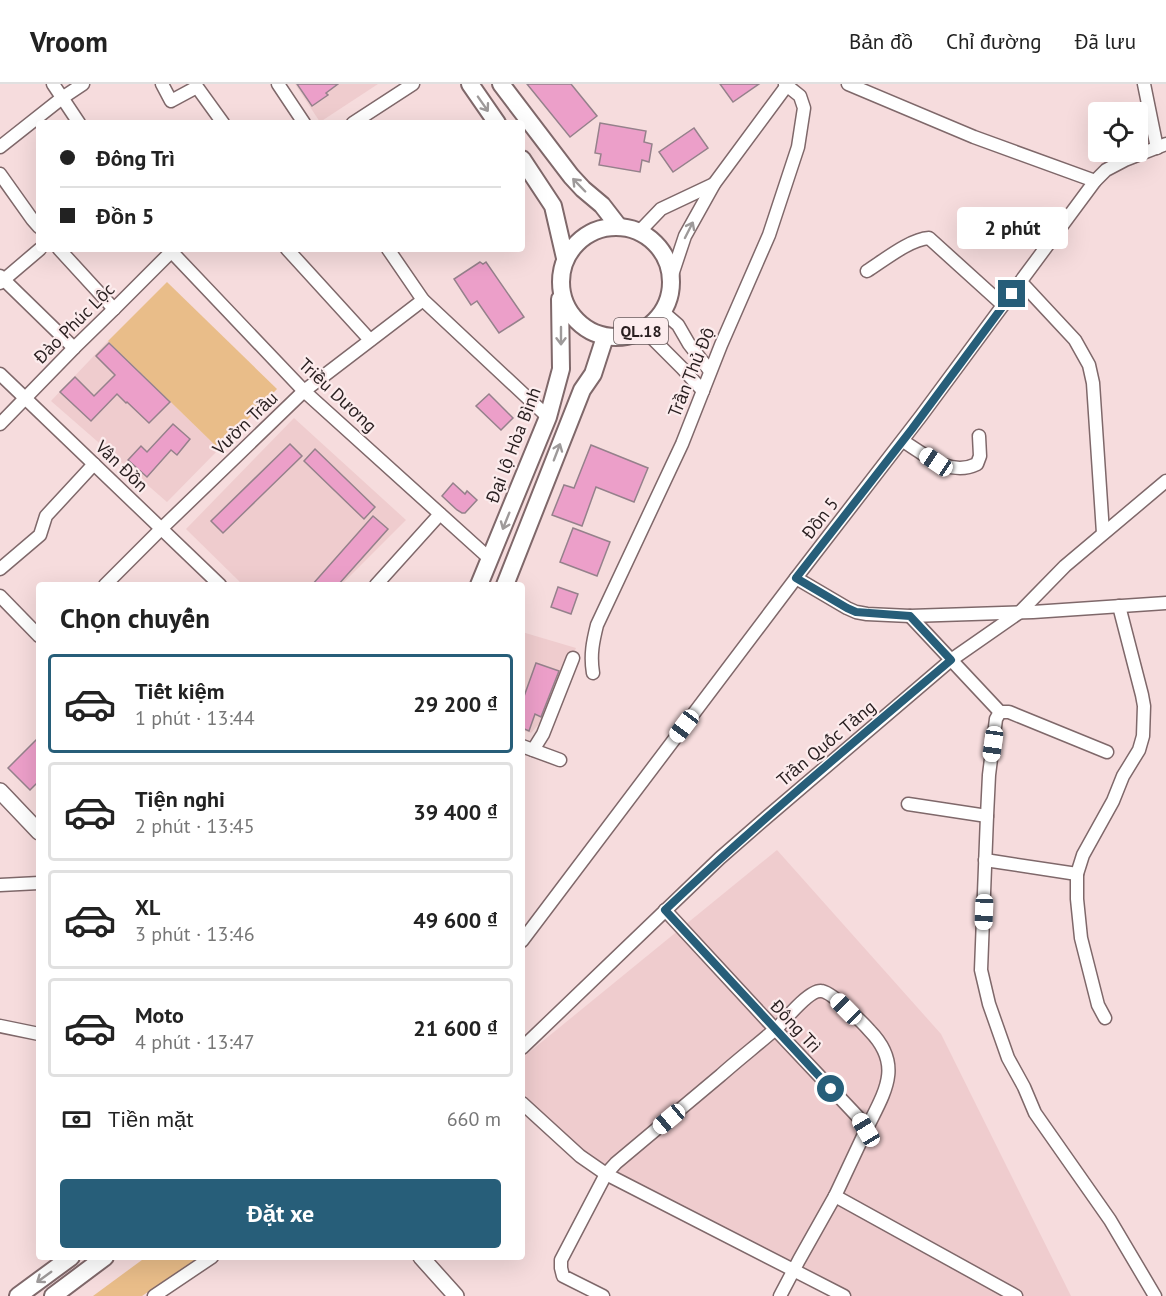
<!DOCTYPE html>
<html lang="vi">
<meta charset="utf-8">
<style>
body{margin:0;font-family:"PT Sans",sans-serif;background:#f2f2f2;color:#222;height:100vh;display:flex;flex-direction:column;font-size:22px;white-space:nowrap}
*{box-sizing:border-box;margin:0}
p{font-size:20px;color:#767676}
.icon{flex:none;width:33px;height:33px;fill:none;stroke:currentColor;stroke-width:2;stroke-linecap:round;stroke-linejoin:round}
.map{position:relative;flex:1;overflow:hidden}
.side{position:absolute;left:36px;top:498px;width:489px;height:678px;display:flex;flex-direction:column;background:#fff;border-radius:6px;box-shadow:0 6px 24px #0002}
.side>*{flex:none}
.top-card{position:absolute;left:36px;top:36px;width:489px;height:132px;border-radius:6px;box-shadow:0 6px 24px #0002;display:grid;align-content:center;height:132px;padding:0 24px;background:#fff}
.fabs{position:absolute;left:1088px;top:18px;display:grid;gap:12px}
.fabs a{display:grid;place-items:center;width:60px;height:60px;border-radius:6px;background:#fff;box-shadow:0 6px 24px #0002;font-size:30px}
.end{position:absolute;width:27px;height:27px;margin:-14px;border:8px solid #275e79;background:#fff;box-shadow:0 0 0 3px #fff}
.from{border-radius:50%}
.bubble{position:absolute;height:42px;border-radius:6px;background:#fff;box-shadow:0 6px 24px #0002;font-size:20px;font-weight:700;line-height:42px;text-align:center}
.car{position:absolute;width:18px;height:36px;margin:-18px -9px;border-radius:8px;box-shadow:0 0 4px 2px #0007;background:linear-gradient(#fff 24%,#345 0 40%,#fff 0 76%,#345 0 86%,#fff 0)}
.top-card b{display:flex;align-items:center;gap:21px;height:57px;font-size:22px}
.top-card b+b{border-top:2px solid #e0e0e0}
.top-card i{width:15px;height:15px;background:#222}
ul{padding:0;list-style:none}
li{display:flex;align-items:center;gap:18px;height:99px;margin:0 12px 9px;padding:0 12px;border:3px solid #e0e0e0;border-radius:6px}
li div{flex:1}
li b{display:block;font-size:22px}
li em{font-style:normal;font-weight:700}
li.on{border-color:#275e79}
li>.icon{width:54px;height:54px;stroke-width:1.5}
h2{padding:0 24px;font-size:27px;line-height:72px}
.pay{display:flex;align-items:center;gap:15px;height:66px;padding:0 24px;font-size:22px}
.pay p{margin-inline-start:auto}
.button{display:flex;gap:12px;margin-top:auto;padding:12px 24px}
.button a{flex:1;height:69px;border-radius:6px;background:#275e79;color:#fff;font-size:24px;font-weight:700;line-height:69px;text-align:center}
header{display:flex;align-items:center;gap:36px;box-sizing:border-box;height:84px;padding:0 30px;background:#fff;border-bottom:2px solid #e0e0e0}
header strong{font-size:28px}
nav{display:flex;gap:33px;margin-inline-start:auto;font-size:21px}
.map>svg:first-child{display:block}
.built{fill:#efccce}
.green{fill:#e9bd89}
.building{fill:#ec9fc9;stroke:#95818b;stroke-width:1.5}
.lines{fill:none;stroke-linecap:round;stroke-linejoin:round}
.minor-casing{stroke:#7f686a;stroke-width:15}
.major-casing{stroke:#7f686a;stroke-width:18}
.highway-casing{stroke:#7f686a;stroke-width:20}
.minor{stroke:#fff;stroke-width:12}
.major{stroke:#fff;stroke-width:15}
.highway{stroke:#fff;stroke-width:16}
.oneway{stroke:#9e9a9a}
.route{stroke:#275e79;stroke-width:8}
.labels{text-anchor:middle;dominant-baseline:central;stroke-width:4.5;stroke-linejoin:round;paint-order:stroke}
.shield{fill:#fceced;stroke:#685c5d;stroke-width:1.5}
.shield-label{font-size:16px;font-weight:bold;fill:#281e1f}
.street-label{font-size:18px;fill:#281e1f;stroke:#fceced}
</style>
<header>
<strong>Vroom</strong>
<nav><a>Bản đồ</a><a>Chỉ đường</a><a>Đã lưu</a></nav>
</header>
<div class="map">
<svg width="1166" height="1212" viewBox="0 0 1166 1212">
<rect width="100%" height="100%" fill="#f6dcdd"/>
<g class="built">
<polygon points="295,0 378,0 320,38"/>
<polygon points="108,257 219,365 167,418 51,317"/>
<polygon points="294,334 406,436 341,501 243,501 186,445"/>
<polygon points="522,548 576,564 550,627 531,649 522,646"/>
<polygon points="777,766 941,950 1071,1212 843,1212 606,1088 561,1051 522,1008 522,974"/>
</g>
<g class="green">
<polygon points="167,198 277,305 219,365 108,257"/>
<polygon points="146,1173 200,1173 142,1212 93,1212"/>
</g>
<g class="building">
<polygon points="297,0 338,0 326,9 328,11 312,22"/>
<polygon points="527,0 571,0 597,32 570,53"/>
<polygon points="720,0 759,0 733,18"/>
<polygon points="600,39 646,47 644,58 652,60 649,78 642,76 640,88 599,81 601,70 595,69"/>
<polygon points="694,44 708,64 673,88 659,68"/>
<polygon points="480,178 483,180 486,178 524,233 499,249 477,217 471,221 454,195"/>
<polygon points="109,259 170,318 149,339 127,318 126,319 117,310 91,337 60,308 75,293 94,312 115,291 96,272"/>
<polygon points="489,310 513,334 501,346 476,322"/>
<polygon points="173,340 190,355 177,371 171,366 147,393 128,376 141,362 147,368"/>
<polygon points="290,360 302,372 223,449 211,437"/>
<polygon points="591,361 648,384 634,418 596,403 582,442 552,431 564,401 574,404"/>
<polygon points="315,365 375,423 364,435 304,377"/>
<polygon points="453,399 465,410 467,407 477,416 465,429 462,429 457,426 442,412"/>
<polygon points="373,432 388,445 338,501 312,501"/>
<polygon points="573,444 610,458 597,492 560,478"/>
<polygon points="558,503 578,510 571,530 551,523"/>
<polygon points="536,579 559,587 541,633 535,630 529,647 522,644 522,618"/>
<polygon points="39,653 39,697 30,706 8,684"/>
</g>
<g class="lines">
<g class="minor-casing">
<g id="minor">
<polyline points="53,0 79,39"/>
<polyline points="162,0 171,17 197,3 223,39"/>
<polyline points="278,0 304,39"/>
<polyline points="848,0 974,53 1095,97"/>
<polyline points="1144,0 1157,64"/>
<polyline points="353,39 413,0"/>
<polyline points="0,63 62,14 83,0"/>
<polyline points="0,90 32,135 39,143"/>
<polyline points="639,148 661,125 714,100"/>
<polyline points="59,165 114,225"/>
<polyline points="169,165 304,307 490,475"/>
<polyline points="287,165 370,256"/>
<polyline points="388,165 423,216 548,333"/>
<path d="M867,187C883,177 910,155 929,154L1003,221"/>
<polyline points="0,192 74,264"/>
<polyline points="671,194 685,152 714,100 788,0"/>
<polyline points="1021,198 1075,256 1089,281 1093,299 1103,449"/>
<polyline points="0,199 40,165"/>
<polyline points="663,228 678,241 689,260 710,287"/>
<polyline points="644,246 682,284 703,307"/>
<polyline points="0,290 220,501"/>
<polyline points="0,340 74,264 114,225 174,165"/>
<path d="M903,357C925,371 950,393 977,380L980,372L979,352"/>
<polyline points="0,485 40,451 46,432 94,380"/>
<polyline points="796,494 847,524 856,528 867,530 910,532 1033,528 1166,519"/>
<polyline points="105,501 161,445 304,307 423,216"/>
<polyline points="376,501 440,430"/>
<polyline points="0,512 39,552"/>
<polyline points="910,532 1000,628 1009,628 1107,668"/>
<path d="M593,589C590,571 593,557 597,541L682,360L721,261L769,151L798,63L804,24L800,12L785,0"/>
<polyline points="1000,628 996,635 989,691 987,732 981,886 989,920 1008,974 1024,1003 1035,1029 1110,1136 1155,1212"/>
<polyline points="522,662 560,676"/>
<polyline points="533,666 543,650 573,574"/>
<polyline points="908,720 987,732"/>
<polyline points="985,776 1077,790"/>
<polyline points="0,801 39,799"/>
<polyline points="665,826 775,945 859,1034 866,1046 835,1112 799,1176 780,1212"/>
<polyline points="522,857 796,494 921,332 1095,97 1106,86 1125,76 1166,60"/>
<polyline points="1105,934 1098,921 1081,854 1077,815 1077,790 1083,771 1113,717 1123,692 1139,666 1143,652 1144,622 1142,611 1119,522"/>
<polyline points="0,942 39,950"/>
<polyline points="522,964 720,774 767,733 951,576 1020,528 1065,482 1166,397"/>
<polyline points="522,1019 580,1072 606,1090 844,1212"/>
<polyline points="835,1112 1016,1212"/>
<polyline points="154,1212 212,1173"/>
<path d="M603,1212L563,1192L561,1184V1176L606,1090L616,1079C651,1050 686,1020 721,991C740,974 761,958 780,941C788,932 810,906 821,907C831,907 863,939 870,947C904,982 884,1009 866,1046"/>
</g>
</g>
<g class="major-casing">
<g id="major">
<polyline points="0,707 39,748"/>
<polyline points="421,1173 456,1212"/>
</g>
</g>
<g class="highway-casing">
<g id="highway">
<polyline points="470,0 497,39"/>
<polyline points="501,0 571,92 583,105 602,121 619,143"/>
<polyline points="522,75 553,122 565,174"/>
<circle cx="616" cy="198" r="55"/>
<polyline points="479,501 548,333 561,285 560,215"/>
<polyline points="505,501 582,306 593,290 605,253"/>
<polyline points="18,1212 71,1173"/>
<polyline points="53,1212 105,1173"/>
</g>
</g>
<use href="#minor" class="minor"/>
<use href="#major" class="major"/>
<use href="#highway" class="highway"/>
</g>
<defs><path id="oneway-shaft" d="M-6 0H5M1.5-3L5.5 0L1.5 3" fill="none" stroke-width="1.6" stroke-linecap="round" stroke-linejoin="round" transform="scale(1.5)"/></defs>
<g class="oneway">
<use href="#oneway-shaft" transform="translate(483 20) rotate(55)"/>
<use href="#oneway-shaft" transform="translate(579 101) rotate(-134)"/>
<use href="#oneway-shaft" transform="translate(689 146) rotate(-63)"/>
<use href="#oneway-shaft" transform="translate(561 252) rotate(90)"/>
<use href="#oneway-shaft" transform="translate(557 368) rotate(-69)"/>
<use href="#oneway-shaft" transform="translate(506 437) rotate(112)"/>
<use href="#oneway-shaft" transform="translate(44 1193) rotate(144)"/>
</g>
<g class="lines">
<path class="route" d="M831,1005L665,826C757,739 854,658 951,576L910,532L856,528L847,524L796,494L912,345L1012,210"/>
</g>
<g class="labels">
<rect class="shield" x="614" y="234" width="54" height="26" rx="4.5"/>
<g class="shield-label">
<text x="641" y="247">QL.18</text>
</g>
<g class="street-label">
<text transform="translate(74 239) rotate(-45)">Đào Phúc Lộc</text>
<text transform="translate(691 288) rotate(-68)">Trần Thủ Độ</text>
<text transform="translate(338 311) rotate(43)">Triều Dương</text>
<text transform="translate(245 339) rotate(-44)">Vườn Trầu</text>
<text transform="translate(513 361) rotate(-69)">Đại lộ Hòa Bình</text>
<text transform="translate(122 382) rotate(44)">Vân Đồn</text>
<text transform="translate(820 434) rotate(-52)">Đồn 5</text>
<text transform="translate(826 659) rotate(-40)">Trần Quốc Tảng</text>
<text transform="translate(796 942) rotate(47)">Đông Trì</text>
</g>
</g>
</svg>
<div class="fabs">
<a><svg class="icon" aria-label="locate" viewBox="0 0 24 24"><circle cx="12" cy="12" r="6"/><path d="M12 2v4M12 18v4M2 12h4M18 12h4"/></svg></a>
</div>
<i class="end from" style="left:831px;top:1005px"></i>
<i class="end" style="left:1012px;top:210px"></i>
<div class="bubble" style="left:957px;top:123px;width:111px">2 phút</div>
<i class="car" style="left:936px;top:378px;rotate:304deg"></i>
<i class="car" style="left:684px;top:642px;rotate:217deg"></i>
<i class="car" style="left:993px;top:660px;rotate:188deg"></i>
<i class="car" style="left:984px;top:828px;rotate:182deg"></i>
<i class="car" style="left:846px;top:925px;rotate:315deg"></i>
<i class="car" style="left:669px;top:1035px;rotate:230deg"></i>
<i class="car" style="left:866px;top:1046px;rotate:329deg"></i>
<div class="top-card">
<b><i class="from"></i>Đông Trì</b>
<b><i></i>Đồn 5</b>
</div>
<section class="side">
<h2>Chọn chuyến</h2>
<ul>
<li class="on"><svg class="icon" aria-label="car" viewBox="0 0 24 24"><path d="M5 17H2v-5l4-1 3-4h7l3 4 3 1v5h-3M9 17h6M6 11h13"/><circle cx="7" cy="17" r="2"/><circle cx="17" cy="17" r="2"/></svg><div><b>Tiết kiệm</b><p>1 phút · 13:44</p></div><em>29 200 ₫</em></li>
<li><svg class="icon" aria-label="car" viewBox="0 0 24 24"><path d="M5 17H2v-5l4-1 3-4h7l3 4 3 1v5h-3M9 17h6M6 11h13"/><circle cx="7" cy="17" r="2"/><circle cx="17" cy="17" r="2"/></svg><div><b>Tiện nghi</b><p>2 phút · 13:45</p></div><em>39 400 ₫</em></li>
<li><svg class="icon" aria-label="car" viewBox="0 0 24 24"><path d="M5 17H2v-5l4-1 3-4h7l3 4 3 1v5h-3M9 17h6M6 11h13"/><circle cx="7" cy="17" r="2"/><circle cx="17" cy="17" r="2"/></svg><div><b>XL</b><p>3 phút · 13:46</p></div><em>49 600 ₫</em></li>
<li><svg class="icon" aria-label="car" viewBox="0 0 24 24"><path d="M5 17H2v-5l4-1 3-4h7l3 4 3 1v5h-3M9 17h6M6 11h13"/><circle cx="7" cy="17" r="2"/><circle cx="17" cy="17" r="2"/></svg><div><b>Moto</b><p>4 phút · 13:47</p></div><em>21 600 ₫</em></li>
</ul>
<div class="pay"><svg class="icon" aria-label="cash" viewBox="0 0 24 24"><path d="M3 7h18v10H3z"/><circle cx="12" cy="12" r="2"/></svg>Tiền mặt<p>660 m</p></div>
<div class="button"><a>Đặt xe</a></div>
</section>
</div>
